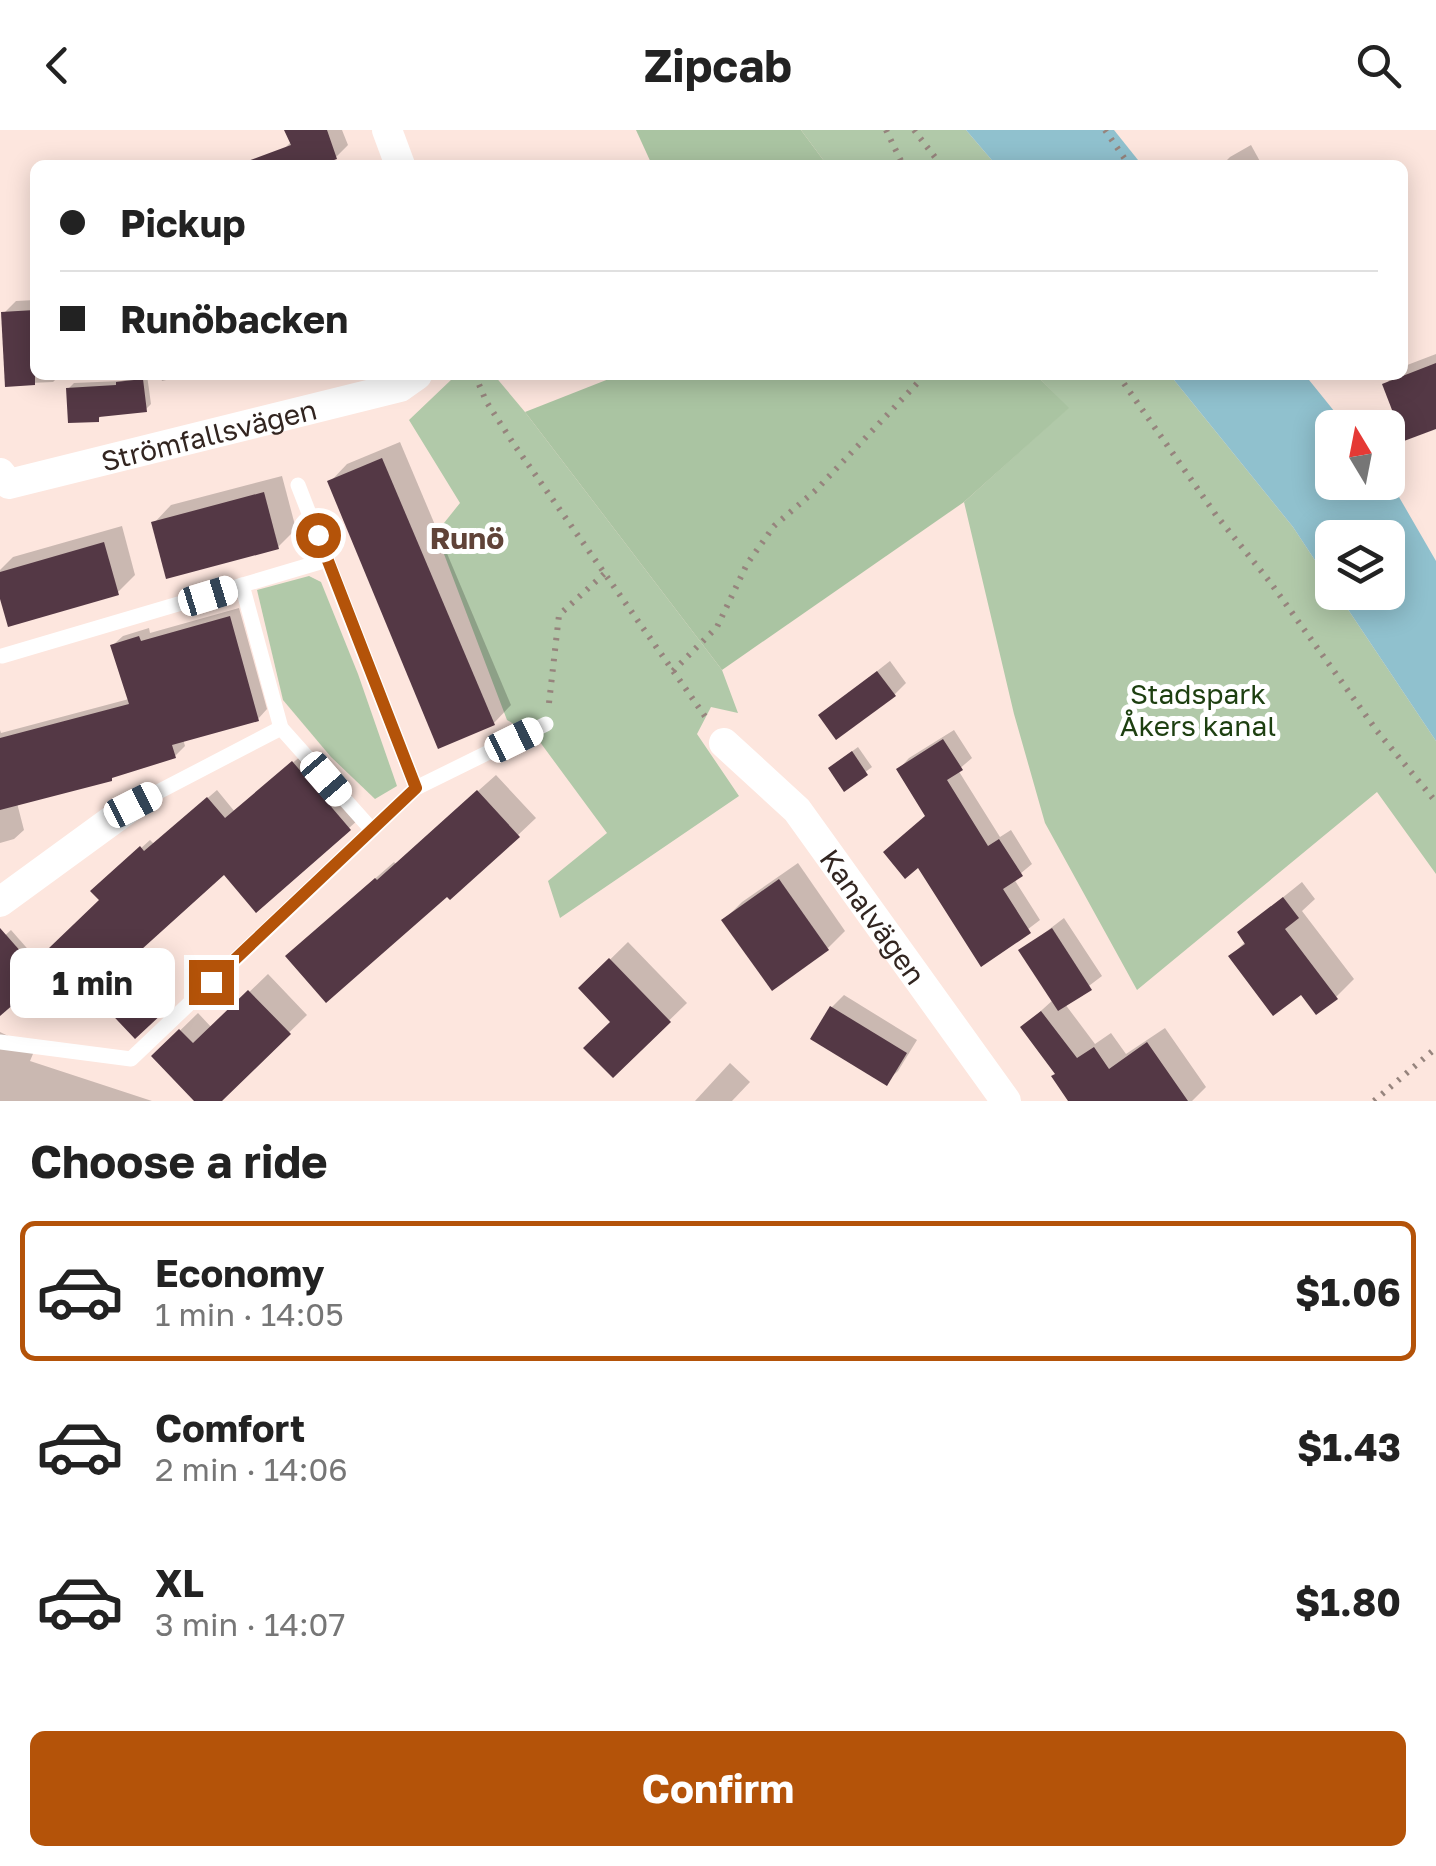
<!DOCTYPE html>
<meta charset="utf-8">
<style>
body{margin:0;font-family:"Golos Text",sans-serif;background:#f2f2f2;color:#222;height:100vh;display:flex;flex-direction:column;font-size:38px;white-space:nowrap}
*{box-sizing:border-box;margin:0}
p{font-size:32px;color:#767676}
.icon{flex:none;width:55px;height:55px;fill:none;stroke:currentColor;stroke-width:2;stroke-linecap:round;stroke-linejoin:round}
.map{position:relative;height:971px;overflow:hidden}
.drawer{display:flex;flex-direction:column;background:#fff;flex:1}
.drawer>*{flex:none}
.top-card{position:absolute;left:30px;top:30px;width:1378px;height:220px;border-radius:15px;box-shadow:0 5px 25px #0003;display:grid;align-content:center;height:220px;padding:0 30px;background:#fff}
.needle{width:65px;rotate:350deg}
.buttons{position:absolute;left:1315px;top:280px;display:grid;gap:20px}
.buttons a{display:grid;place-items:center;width:90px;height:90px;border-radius:15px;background:#fff;box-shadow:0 5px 25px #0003;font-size:50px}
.end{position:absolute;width:45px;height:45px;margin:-22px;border:12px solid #b45309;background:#fff;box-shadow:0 0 0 5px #fff}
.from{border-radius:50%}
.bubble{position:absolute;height:70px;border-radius:15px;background:#fff;box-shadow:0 5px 25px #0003;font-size:32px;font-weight:700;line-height:70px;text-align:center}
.car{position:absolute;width:30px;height:60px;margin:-30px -15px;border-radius:12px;box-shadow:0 0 8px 2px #0007;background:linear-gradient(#fff 24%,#345 0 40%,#fff 0 76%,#345 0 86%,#fff 0)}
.top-card b{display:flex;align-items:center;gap:35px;height:95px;font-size:38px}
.top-card b+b{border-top:2px solid #e0e0e0}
.top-card i{width:25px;height:25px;background:#222}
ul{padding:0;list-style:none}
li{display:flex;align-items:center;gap:30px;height:140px;margin:0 20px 15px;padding:0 10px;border:5px solid transparent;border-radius:15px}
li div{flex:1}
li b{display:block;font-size:38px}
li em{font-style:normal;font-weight:700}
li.selected{border-color:#b45309}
li>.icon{width:90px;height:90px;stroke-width:1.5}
h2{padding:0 30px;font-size:45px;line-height:120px}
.action{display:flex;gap:20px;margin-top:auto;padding:20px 30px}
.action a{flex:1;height:115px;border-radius:15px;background:#b45309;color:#fff;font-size:40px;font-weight:700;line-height:115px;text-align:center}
header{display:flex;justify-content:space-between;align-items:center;height:130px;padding:0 30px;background:#fff;font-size:45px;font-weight:700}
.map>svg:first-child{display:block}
.green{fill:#b1c9a9}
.forest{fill:#aac4a2}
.water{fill:#90c1ce}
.shadow{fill:#0003}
.building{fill:#543845}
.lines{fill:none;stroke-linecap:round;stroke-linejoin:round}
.path{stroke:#96847d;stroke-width:6;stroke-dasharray:2.5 8;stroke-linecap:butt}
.lane{stroke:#fff;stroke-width:15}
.street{stroke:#fff;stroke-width:30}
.route{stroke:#b45309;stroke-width:12}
.labels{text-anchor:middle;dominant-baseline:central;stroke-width:10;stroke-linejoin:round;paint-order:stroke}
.street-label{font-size:28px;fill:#322520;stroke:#fff}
.park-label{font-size:28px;fill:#1d3f10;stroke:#fff}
.neighbourhood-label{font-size:30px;font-weight:bold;fill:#604338;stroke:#fff}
</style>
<header><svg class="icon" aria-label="back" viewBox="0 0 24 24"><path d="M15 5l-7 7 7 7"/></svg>Zipcab<svg class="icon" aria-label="search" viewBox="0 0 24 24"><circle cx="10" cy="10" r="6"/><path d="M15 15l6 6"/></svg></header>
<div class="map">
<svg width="1436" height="971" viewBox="0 0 1436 971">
<rect width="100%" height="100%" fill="#fde6de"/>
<g class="green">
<polygon points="801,0 966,0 996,35 827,35"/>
<polygon points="474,245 494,245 525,282 722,540 738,583 711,577 697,604 739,666 560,788 548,751 607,703 537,608 507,590 436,403 460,373 409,290 452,249"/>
<polygon points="1036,245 1170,245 1293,397 1332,456 1332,462 1337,463 1436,611 1436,744 1377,662 1137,860 1045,693 1014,584 964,372 1068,278"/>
<polygon points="309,446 321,452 358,544 397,656 375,669 331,627 283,570 257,460"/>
</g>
<g class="forest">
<polygon points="636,0 801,0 827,35 652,35"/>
<polygon points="619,245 1036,245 1069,278 964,372 722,540 525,282"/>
</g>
<g class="water">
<polygon points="966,0 1114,0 1142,35 996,35"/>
<polygon points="1170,245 1305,245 1347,297 1332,298 1332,352 1388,352 1388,348 1436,431 1436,611 1337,463 1388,462 1388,408 1332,408 1332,456 1293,397"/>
</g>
<g class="shadow">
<polygon points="287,0 342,0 348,15 336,27 313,35 289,35 284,19 292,11"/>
<polygon points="1251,15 1262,35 1222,35 1230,27"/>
<polygon points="35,170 35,245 60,245 53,252 7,254 4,183 16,171"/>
<polygon points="1436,224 1436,299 1385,254 1395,245 1402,245 1402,237"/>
<polygon points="147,245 151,274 146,279 103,284 98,289 68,259 74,253 121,251"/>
<polygon points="160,245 187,245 162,251"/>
<polygon points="400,312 511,575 494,593 330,352 347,334"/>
<polygon points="282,346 296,399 278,417 154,393 171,375"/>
<polygon points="122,396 135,445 118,462 0,460 0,440 13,427"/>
<polygon points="239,478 267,579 258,589 183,609 185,616 175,626 17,673 24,700 14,709 0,713 0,600 1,603 129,569 113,515 123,506 149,498 150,503"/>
<polygon points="890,531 906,553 894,565 821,585"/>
<polygon points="954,600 972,628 958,640 1000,707 1011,700 1032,734 1014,749 1040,790 982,834 928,685 899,639 909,628"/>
<polygon points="858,617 872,637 844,658 836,633"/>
<polygon points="302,625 358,690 349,698 225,741 129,828 170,872 135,906 102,770 94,761 150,710 154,714 217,660 235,682"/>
<polygon points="496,645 536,688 518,705 447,764 306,809 394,732 396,734"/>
<polygon points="798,733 845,801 828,818 724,790 742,772"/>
<polygon points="1302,752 1315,769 1302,781 1354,849 1336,867 1301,862 1231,826 1246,811 1240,802"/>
<polygon points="1064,788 1102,846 1065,874 1095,914 1111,903 1126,924 1165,898 1206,957 1192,971 1071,971 1058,943 1023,897 1053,870 1022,820"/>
<polygon points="11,800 47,841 2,881 0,810"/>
<polygon points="628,812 687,873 613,945 614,891 581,858"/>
<polygon points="268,844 307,885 219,971 197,971 154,926 198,883 212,898"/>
<polygon points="844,865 917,910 898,941 886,952 813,908 832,877"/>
<polygon points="0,902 35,919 30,931 152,971 0,971"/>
<polygon points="730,933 750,952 732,971 695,971"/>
</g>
<g class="building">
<polygon points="284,0 327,0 337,29 320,35 245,35 245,32 291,15"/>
<polygon points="35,180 35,255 5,257 1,182"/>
<polygon points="1436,233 1436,299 1404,311 1382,254"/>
<polygon points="143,249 147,282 99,287 99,292 68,293 66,258 116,255 116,252"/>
<polygon points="382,328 495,595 438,619 327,351"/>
<polygon points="264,362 279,419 166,449 151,392"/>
<polygon points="104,412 119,465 8,497 0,469 0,442"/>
<polygon points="230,486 259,591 172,615 176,628 112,648 112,651 0,680 0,608 129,574 110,515 139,506 141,511"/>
<polygon points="877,541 896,566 836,610 818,585"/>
<polygon points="943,609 963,640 947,650 988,716 999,709 1023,746 1003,759 1031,803 981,837 918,738 905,749 883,722 925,686 896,639"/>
<polygon points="852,621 868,645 844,662 828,638"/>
<polygon points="292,631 351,700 256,783 224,745 121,838 164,882 135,909 49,818 99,770 90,761 140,716 144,721 207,667 225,688"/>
<polygon points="477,660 520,707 450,770 447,767 326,873 285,826 375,748 377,750"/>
<polygon points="779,749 829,820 772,861 721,790"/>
<polygon points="1283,767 1299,788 1285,799 1338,869 1316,885 1301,865 1273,886 1228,826 1245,814 1237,802"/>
<polygon points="0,798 44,848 0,886"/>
<polygon points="1052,798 1092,860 1058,881 1018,820"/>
<polygon points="609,828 671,892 613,948 583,918 610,892 578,858"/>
<polygon points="248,860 291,904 222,971 194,971 151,926 179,899 193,913"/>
<polygon points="830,876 907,923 887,956 810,909"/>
<polygon points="1041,881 1077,928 1094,917 1109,939 1147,912 1188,971 1068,971 1051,946 1055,944 1020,897"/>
</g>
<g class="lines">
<g class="path">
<polyline points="886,0 903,35"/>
<polyline points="914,0 941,35"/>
<polyline points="1105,0 1129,35"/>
<polyline points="475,245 486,271 513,313 709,592"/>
<polyline points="1118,245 1216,385 1270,452 1377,601 1436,672"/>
<polyline points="673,541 717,497 747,434 774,396 816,360 925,245"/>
<polyline points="549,573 559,485 604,444"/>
<polyline points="1374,971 1436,918"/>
</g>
<g class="lane">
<polyline points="298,355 416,658"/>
<polyline points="242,455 281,598 372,700"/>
<polyline points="2,526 327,430"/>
<polyline points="133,675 281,598"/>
<polyline points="0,912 131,929 416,658 546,594"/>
</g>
<g class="street">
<polyline points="387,0 400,35"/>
<path id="s1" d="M0,343L9,354L400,257L417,245"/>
<path id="s2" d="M724,613L797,680L1006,971"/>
<polyline points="0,772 133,675"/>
</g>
</g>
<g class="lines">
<polyline class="route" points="211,852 416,658 318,405"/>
</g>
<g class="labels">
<g class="street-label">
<text stroke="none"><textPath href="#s1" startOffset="220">Strömfallsvägen</textPath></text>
<text stroke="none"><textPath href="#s2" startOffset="230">Kanalvägen</textPath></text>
</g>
<g class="park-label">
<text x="1198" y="563">Stadspark<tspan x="1198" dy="32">Åkers kanal</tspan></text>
</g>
<g class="neighbourhood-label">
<text x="467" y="408">Runö</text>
</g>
</g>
</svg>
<div class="buttons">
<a><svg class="needle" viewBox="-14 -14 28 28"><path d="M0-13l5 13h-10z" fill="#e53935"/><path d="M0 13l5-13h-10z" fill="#767676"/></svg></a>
<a><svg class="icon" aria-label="layers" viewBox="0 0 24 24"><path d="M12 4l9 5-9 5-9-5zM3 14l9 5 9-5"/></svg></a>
</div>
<i class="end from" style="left:318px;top:405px"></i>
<i class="end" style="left:211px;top:852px"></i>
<div class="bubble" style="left:10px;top:818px;width:165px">1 min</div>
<i class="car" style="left:208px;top:466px;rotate:73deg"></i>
<i class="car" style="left:514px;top:610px;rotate:64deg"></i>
<i class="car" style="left:326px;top:649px;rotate:139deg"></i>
<i class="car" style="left:133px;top:675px;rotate:63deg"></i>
<div class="top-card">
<b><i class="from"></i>Pickup</b>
<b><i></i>Runöbacken</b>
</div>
</div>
<section class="drawer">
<h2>Choose a ride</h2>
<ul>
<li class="selected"><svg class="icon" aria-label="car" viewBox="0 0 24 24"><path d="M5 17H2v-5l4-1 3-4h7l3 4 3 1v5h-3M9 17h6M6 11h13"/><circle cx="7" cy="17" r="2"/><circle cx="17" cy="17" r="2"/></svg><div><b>Economy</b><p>1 min · 14:05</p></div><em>$1.06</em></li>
<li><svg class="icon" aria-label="car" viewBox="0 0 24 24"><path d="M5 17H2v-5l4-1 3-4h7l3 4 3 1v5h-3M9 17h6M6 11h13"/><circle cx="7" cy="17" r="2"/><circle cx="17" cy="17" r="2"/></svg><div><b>Comfort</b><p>2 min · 14:06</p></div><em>$1.43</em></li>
<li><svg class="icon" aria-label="car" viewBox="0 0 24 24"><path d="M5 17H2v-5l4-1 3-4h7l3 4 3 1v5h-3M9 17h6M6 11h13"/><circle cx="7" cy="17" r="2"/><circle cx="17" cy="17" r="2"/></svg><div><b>XL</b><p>3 min · 14:07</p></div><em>$1.80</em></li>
</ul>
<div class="action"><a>Confirm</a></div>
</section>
